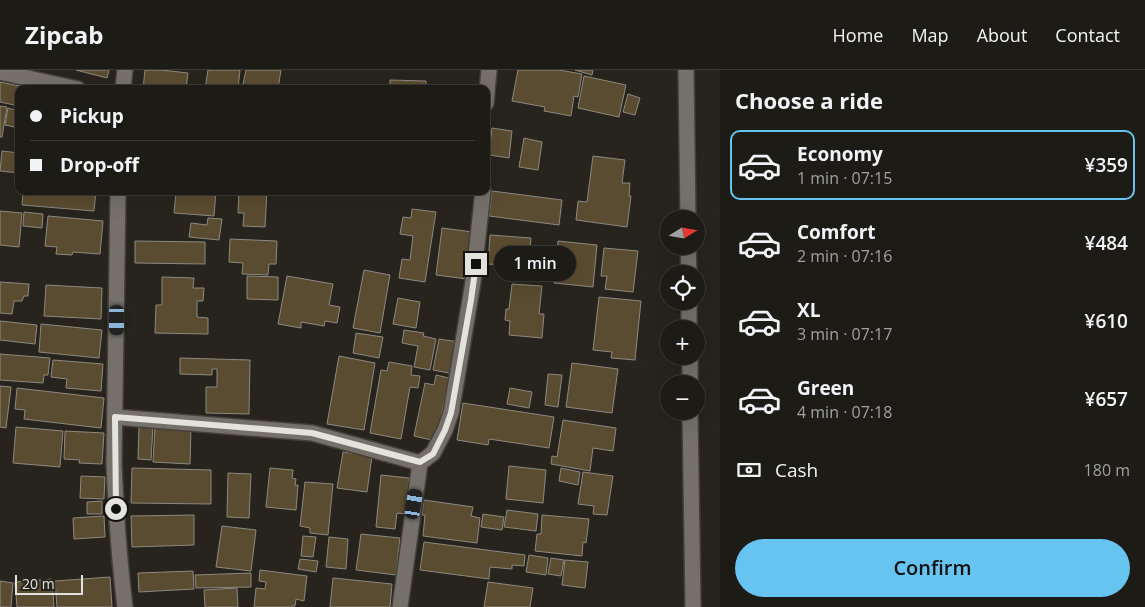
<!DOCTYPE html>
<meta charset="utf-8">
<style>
body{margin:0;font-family:"Open Sans",sans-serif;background:#25241f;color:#f1f3f6;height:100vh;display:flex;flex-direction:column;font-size:19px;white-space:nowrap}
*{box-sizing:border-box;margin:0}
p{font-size:16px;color:#a0a1a1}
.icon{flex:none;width:28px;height:28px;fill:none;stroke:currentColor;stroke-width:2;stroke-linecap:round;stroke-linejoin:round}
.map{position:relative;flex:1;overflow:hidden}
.sheet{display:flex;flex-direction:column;background:#1d1b16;width:425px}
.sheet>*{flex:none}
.top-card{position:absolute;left:15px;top:15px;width:475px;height:110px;border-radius:10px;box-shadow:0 5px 20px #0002,0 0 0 1px #3b3935;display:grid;align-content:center;height:110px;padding:0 15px;background:#1d1b16}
.needle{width:32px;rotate:79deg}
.buttons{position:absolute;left:660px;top:140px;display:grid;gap:10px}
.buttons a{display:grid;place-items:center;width:45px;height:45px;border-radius:50%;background:#1d1b16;box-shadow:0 5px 20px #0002,0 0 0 1px #3b3935;font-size:25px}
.scale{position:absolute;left:15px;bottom:12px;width:68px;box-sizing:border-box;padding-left:5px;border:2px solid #e4e2dd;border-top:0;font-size:14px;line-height:18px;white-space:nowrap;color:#e4e2dd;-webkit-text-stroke:4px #27241d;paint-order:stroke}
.end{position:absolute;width:22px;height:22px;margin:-11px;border:6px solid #e4e2dd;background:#111;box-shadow:0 0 0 2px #111}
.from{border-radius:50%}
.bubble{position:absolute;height:35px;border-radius:18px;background:#1d1b16;box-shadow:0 5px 20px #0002,0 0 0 1px #3b3935;font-size:16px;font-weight:600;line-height:35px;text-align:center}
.car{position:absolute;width:15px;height:30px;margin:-15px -8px;border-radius:6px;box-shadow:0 0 4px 1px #0007;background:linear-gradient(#222 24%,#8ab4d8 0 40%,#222 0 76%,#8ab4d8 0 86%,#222 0)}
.top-card b{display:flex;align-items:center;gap:18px;height:48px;font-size:19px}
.top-card b+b{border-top:1px solid #3b3935}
.top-card i{width:12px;height:12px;background:#f1f3f6}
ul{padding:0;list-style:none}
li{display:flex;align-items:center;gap:15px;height:70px;margin:0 10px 8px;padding:0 5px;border:2px solid transparent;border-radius:10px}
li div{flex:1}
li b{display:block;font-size:19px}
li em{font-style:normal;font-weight:600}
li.selected{border-color:#67c4f0}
li>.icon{width:45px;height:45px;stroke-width:1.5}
h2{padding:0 15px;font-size:22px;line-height:60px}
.pay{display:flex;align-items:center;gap:12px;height:55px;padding:0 15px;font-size:19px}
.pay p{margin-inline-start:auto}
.primary-button{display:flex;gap:10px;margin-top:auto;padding:10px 15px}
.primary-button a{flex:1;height:58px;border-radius:30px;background:#67c4f0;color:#111;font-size:20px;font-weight:600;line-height:58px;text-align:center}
header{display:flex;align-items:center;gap:30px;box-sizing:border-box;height:70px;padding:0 25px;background:#1d1b16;border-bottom:1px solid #3b3935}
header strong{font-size:24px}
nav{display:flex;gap:28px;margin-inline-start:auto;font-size:18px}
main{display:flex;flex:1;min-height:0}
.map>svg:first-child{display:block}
.building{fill:#5a4c30;stroke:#8d8981}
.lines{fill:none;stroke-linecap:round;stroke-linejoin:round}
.minor-casing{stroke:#43403b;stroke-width:18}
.minor{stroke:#75716a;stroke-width:15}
.route{stroke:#e4e2dd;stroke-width:6}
</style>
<header>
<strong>Zipcab</strong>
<nav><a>Home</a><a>Map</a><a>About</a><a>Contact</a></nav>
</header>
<main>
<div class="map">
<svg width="720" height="537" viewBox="0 0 720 537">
<rect width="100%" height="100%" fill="#27241d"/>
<g class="building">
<polygon points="76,0 109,0 107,8"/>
<polygon points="145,0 161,0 188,3 186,19 143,19"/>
<polygon points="208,0 240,0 238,19 205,19"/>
<polygon points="246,0 281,0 278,19 242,19"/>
<polygon points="518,0 559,0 582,4 578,27 574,26 571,46 544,41 545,37 512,31"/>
<polygon points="575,0 593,0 592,5"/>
<polygon points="584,6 626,15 619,47 578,38"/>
<polygon points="390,10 426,11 426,19 390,16"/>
<polygon points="0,12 35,19 19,19 19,36 0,32"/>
<polygon points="628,24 640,28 635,45 623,42"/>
<polygon points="0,36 7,37 2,67 0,67"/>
<polygon points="8,38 19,41 19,58 5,55"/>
<polygon points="492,58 512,61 509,88 489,85"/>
<polygon points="524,68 542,72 538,100 519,97"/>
<polygon points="2,81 19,83 19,103 0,101"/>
<polygon points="593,86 625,90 622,113 630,113 629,126 631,126 627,157 576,150 578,131 587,132"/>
<polygon points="23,121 96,121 94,141 22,135"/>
<polygon points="176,121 216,121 214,146 174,143"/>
<polygon points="239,121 267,121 265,157 243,156 244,143 238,143"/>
<polygon points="492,121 562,130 559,155 489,146"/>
<polygon points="412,139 436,142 425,212 399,208 402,189 410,190 413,166 400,164 403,147 411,148"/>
<polygon points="0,141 22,143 19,177 0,175"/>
<polygon points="24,142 43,144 42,158 23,156"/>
<polygon points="48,146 103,151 100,184 73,182 72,185 56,184 57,177 45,176"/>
<polygon points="208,148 222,149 219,170 189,167 191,153 207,155"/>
<polygon points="442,158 473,162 467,209 436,205"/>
<polygon points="490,165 531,168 528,205 501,203 502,195 488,194"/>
<polygon points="230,169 277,171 276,194 269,194 268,205 242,204 243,193 229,192"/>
<polygon points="135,171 205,172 205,194 135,193"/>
<polygon points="558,171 597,175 593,217 554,213"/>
<polygon points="604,178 638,181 633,222 605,219 607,206 601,206"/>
<polygon points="364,200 390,205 380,263 353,258"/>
<polygon points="247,206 278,207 278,230 247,229"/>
<polygon points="287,206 333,214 329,235 340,237 337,253 325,251 324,256 301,252 301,258 278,254"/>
<polygon points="162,207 194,208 193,218 204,218 203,231 197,231 197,247 208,248 208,264 155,263 156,235 162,235"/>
<polygon points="0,212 29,214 28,226 24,226 22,231 14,231 12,244 0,243"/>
<polygon points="512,214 542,216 539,244 544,244 542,268 509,265 510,251 505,250 506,239 509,239"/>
<polygon points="46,215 102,218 101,249 44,246"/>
<polygon points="599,227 641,231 635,290 611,288 612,282 593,280"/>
<polygon points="398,228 420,232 416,258 393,254"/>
<polygon points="0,251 37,255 35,274 0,270"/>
<polygon points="41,254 102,260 99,288 39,282"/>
<polygon points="404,260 424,263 423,266 436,269 430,300 414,297 418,276 402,273"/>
<polygon points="356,263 383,267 379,288 353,283"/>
<polygon points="439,269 459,272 454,304 433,300"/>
<polygon points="0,284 50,288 48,305 44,305 43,313 0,310"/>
<polygon points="339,286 375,293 364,360 327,354"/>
<polygon points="180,288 250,290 249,344 206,343 206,317 217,317 217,299 212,299 212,305 180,304"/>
<polygon points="53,290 103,294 101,321 66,318 67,309 51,307"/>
<polygon points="389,292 412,296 411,305 420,306 418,318 410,317 401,369 370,363 381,300 387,301"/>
<polygon points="572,293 618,299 612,343 566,337"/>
<polygon points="548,304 562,305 558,337 545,335"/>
<polygon points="436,305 449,308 436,371 414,366 425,313 434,315"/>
<polygon points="0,316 11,317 6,358 0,357"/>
<polygon points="17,318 104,328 101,358 24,349 25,340 15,339"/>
<polygon points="510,318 532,322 529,338 507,334"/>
<polygon points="463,333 554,347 549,378 489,369 488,375 457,370"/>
<polygon points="563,350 616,358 613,381 593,378 590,401 551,394 552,386 557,387"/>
<polygon points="139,356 153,356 151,390 138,389"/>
<polygon points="155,356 191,358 190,394 153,392"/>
<polygon points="16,357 63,361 60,397 13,393"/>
<polygon points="65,361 104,363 102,394 79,393 80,390 64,389"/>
<polygon points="343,382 372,386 367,422 337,418"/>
<polygon points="509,396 546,400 543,433 506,429"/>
<polygon points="132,398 211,400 211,434 131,433"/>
<polygon points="270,398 293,400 292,408 296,409 295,415 298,415 296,440 266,437"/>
<polygon points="561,398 580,402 578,415 559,411"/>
<polygon points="583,402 613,406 607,445 593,444 594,436 578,434"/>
<polygon points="228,403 251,404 249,448 227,447"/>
<polygon points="381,405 409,408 405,444 397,443 395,459 376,457"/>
<polygon points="81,406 105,407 104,429 80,428"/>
<polygon points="305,412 333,414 328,465 310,463 310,458 300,456"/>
<polygon points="424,430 473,437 471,446 480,448 477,473 423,466 425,445 422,445"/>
<polygon points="102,431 102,444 87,444 87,432"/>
<polygon points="507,440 538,444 536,461 504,457"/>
<polygon points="483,444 504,447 502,460 481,457"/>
<polygon points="194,445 194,475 132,477 131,446"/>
<polygon points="542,445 589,449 586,473 583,472 582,486 535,481 537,464 541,464"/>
<polygon points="104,446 105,467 74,469 73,448"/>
<polygon points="222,456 256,460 251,501 216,497"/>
<polygon points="361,464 400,468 396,505 356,500"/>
<polygon points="303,466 316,467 313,487 301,486"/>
<polygon points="329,467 348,469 346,499 326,497"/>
<polygon points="424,472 525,485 524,496 512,495 512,499 490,497 489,509 420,500"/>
<polygon points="529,485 548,488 546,505 526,502"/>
<polygon points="551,488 564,490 561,506 548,504"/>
<polygon points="300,489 318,491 316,502 298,499"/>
<polygon points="565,490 588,492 585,518 562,515"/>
<polygon points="260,500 307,506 304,531 296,529 295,536 292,536 292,537 254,537 256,518 265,519 266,512 259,511"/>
<polygon points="193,501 194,519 139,522 138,503"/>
<polygon points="251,503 251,517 196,518 195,505"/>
<polygon points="110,507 112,537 57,537 55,511"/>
<polygon points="333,508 392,514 390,537 330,537"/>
<polygon points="52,509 54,537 17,537 15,512"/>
<polygon points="0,511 13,513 11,537 0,537"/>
<polygon points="488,512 533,518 530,537 484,537"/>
<polygon points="237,518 238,537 205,537 204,520"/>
</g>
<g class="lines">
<g class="minor-casing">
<g id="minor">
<polyline points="686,0 688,149"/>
<polyline points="0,2 78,19"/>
<polyline points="123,19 125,0"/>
<polyline points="486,33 489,0"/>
<path d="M118,121L114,394C116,442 119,489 125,537"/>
<polyline points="688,176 689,204"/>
<polyline points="689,231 689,259"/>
<polyline points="690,286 690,314"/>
<polyline points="690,341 693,537"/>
<polyline points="115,347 312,363 420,393"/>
<polyline points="400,537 420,393 433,383 445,360 451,343 473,212 483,121"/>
</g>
</g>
<use href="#minor" class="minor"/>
</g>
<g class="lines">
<polyline class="route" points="116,439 115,347 312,363 420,392 433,384 445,360 451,343 471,230 476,194"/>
</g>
</svg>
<div class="buttons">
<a><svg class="needle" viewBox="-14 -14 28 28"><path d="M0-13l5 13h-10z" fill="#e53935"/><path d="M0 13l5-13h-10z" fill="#a0a1a1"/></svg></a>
<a><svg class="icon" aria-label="locate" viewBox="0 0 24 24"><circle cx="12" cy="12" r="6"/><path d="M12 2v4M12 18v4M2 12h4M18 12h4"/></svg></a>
<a>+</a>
<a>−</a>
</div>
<div class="scale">20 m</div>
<i class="end from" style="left:116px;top:439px"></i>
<i class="end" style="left:476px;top:194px"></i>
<div class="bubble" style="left:494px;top:176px;width:82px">1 min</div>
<i class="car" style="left:117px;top:250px;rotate:180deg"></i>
<i class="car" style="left:414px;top:434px;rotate:9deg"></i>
<div class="top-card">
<b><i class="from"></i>Pickup</b>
<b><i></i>Drop-off</b>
</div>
</div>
<section class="sheet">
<h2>Choose a ride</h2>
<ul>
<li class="selected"><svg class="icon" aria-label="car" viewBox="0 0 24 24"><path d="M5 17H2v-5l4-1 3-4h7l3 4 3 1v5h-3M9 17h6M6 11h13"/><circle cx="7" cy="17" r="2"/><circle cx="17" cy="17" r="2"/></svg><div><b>Economy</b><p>1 min · 07:15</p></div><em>¥359</em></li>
<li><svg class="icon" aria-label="car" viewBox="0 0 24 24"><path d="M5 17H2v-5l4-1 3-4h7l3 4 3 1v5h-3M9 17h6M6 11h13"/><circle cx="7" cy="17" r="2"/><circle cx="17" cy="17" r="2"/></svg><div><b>Comfort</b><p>2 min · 07:16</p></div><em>¥484</em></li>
<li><svg class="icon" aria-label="car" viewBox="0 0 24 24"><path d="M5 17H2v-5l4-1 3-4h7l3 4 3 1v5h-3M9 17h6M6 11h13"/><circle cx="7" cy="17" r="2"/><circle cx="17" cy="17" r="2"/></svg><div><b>XL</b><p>3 min · 07:17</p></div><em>¥610</em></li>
<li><svg class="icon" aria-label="car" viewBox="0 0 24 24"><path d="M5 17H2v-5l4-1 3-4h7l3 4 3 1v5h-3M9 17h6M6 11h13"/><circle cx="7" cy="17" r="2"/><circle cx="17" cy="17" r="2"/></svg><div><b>Green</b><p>4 min · 07:18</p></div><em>¥657</em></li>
</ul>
<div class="pay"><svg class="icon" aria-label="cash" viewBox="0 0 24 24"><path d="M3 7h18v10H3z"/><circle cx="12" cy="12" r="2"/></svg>Cash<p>180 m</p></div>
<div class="primary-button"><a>Confirm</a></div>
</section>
</main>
